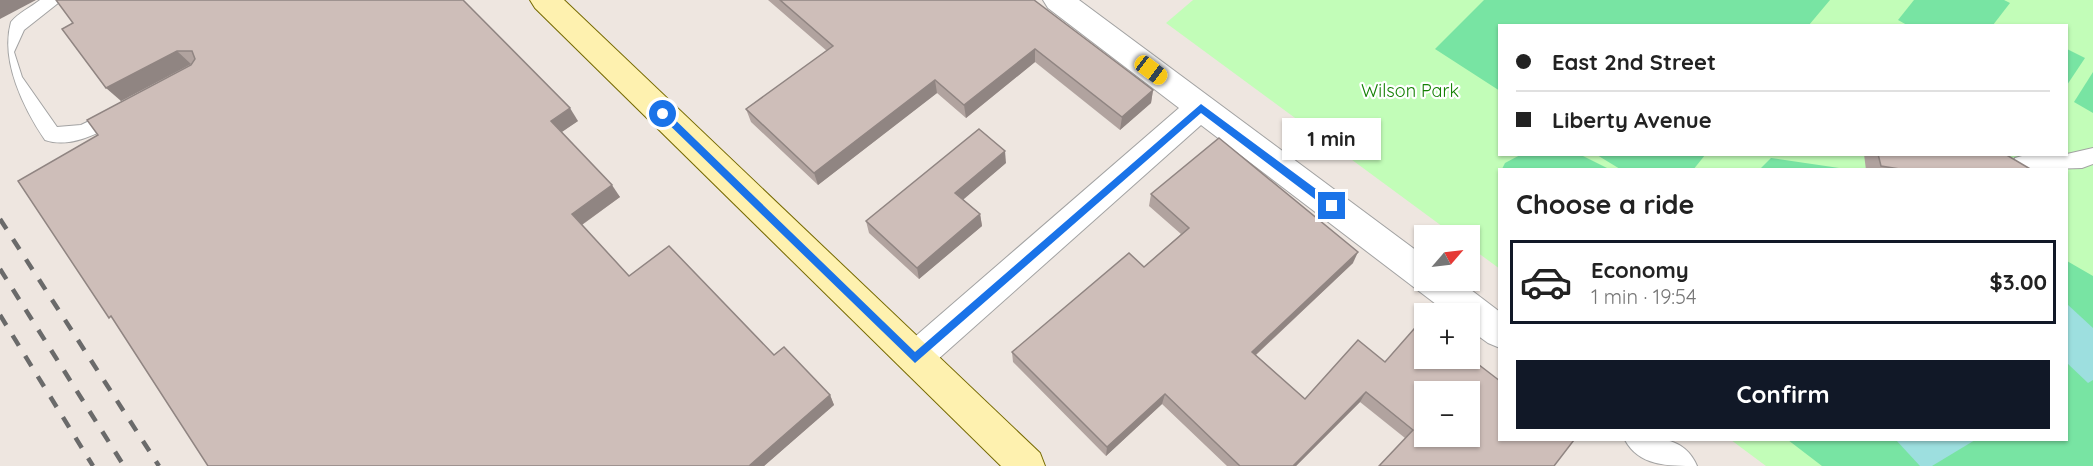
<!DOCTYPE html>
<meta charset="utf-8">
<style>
body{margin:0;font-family:Quicksand,sans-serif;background:#f6f6f6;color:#222;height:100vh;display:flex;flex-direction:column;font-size:22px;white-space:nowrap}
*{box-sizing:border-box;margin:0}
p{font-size:20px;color:#767676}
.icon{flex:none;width:33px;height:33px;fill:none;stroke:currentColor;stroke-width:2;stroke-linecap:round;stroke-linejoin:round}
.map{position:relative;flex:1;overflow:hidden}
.sheet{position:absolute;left:1498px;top:168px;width:570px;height:273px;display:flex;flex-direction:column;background:#fff;border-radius:0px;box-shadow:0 2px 4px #0004}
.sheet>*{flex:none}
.guide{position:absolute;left:1498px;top:24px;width:570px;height:132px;border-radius:0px;box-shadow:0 2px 4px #0004;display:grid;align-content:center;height:132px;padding:0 18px;background:#fff}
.needle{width:39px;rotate:62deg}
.buttons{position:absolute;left:1414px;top:225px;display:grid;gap:12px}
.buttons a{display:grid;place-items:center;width:66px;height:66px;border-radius:0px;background:#fff;box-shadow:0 2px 4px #0004;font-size:30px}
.end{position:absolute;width:27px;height:27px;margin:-14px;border:8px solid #1a73e8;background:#fff;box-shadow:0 0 0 3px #fff}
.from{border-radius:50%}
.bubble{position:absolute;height:42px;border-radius:0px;background:#fff;box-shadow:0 2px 4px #0004;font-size:20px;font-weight:700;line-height:42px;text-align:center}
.car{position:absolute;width:18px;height:36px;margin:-18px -9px;border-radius:8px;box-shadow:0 0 4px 2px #0007;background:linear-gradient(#f5c518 24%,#345 0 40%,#f5c518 0 76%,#345 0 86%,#f5c518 0)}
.guide b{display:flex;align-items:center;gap:21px;height:57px;font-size:22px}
.guide b+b{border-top:2px solid #e0e0e0}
.guide i{width:15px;height:15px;background:#222}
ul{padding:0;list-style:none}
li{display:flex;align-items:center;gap:18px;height:84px;margin:0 12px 9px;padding:0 6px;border:3px solid #e0e0e0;border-radius:0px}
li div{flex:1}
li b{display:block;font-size:22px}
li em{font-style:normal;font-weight:700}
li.current{border-color:#111827}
li>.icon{width:54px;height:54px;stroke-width:1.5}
h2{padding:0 18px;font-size:27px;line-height:72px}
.primary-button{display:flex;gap:12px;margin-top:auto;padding:12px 18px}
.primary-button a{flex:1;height:69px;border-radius:0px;background:#111827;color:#fff;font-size:24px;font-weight:700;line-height:69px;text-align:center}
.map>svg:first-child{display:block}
.park{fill:#c2fdb8;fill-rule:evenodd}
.pitch{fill:#78e4a3}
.water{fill:#9ddfdf}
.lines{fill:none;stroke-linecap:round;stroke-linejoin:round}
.lane-casing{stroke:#a3a3a3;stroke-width:2}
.street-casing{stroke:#a3a3a3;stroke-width:2}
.secondary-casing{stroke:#756900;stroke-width:2}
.lane{fill:#fff;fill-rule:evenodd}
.street{fill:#fff;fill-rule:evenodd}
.secondary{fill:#fef1af;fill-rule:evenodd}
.rail{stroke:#6a6a6a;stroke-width:4.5;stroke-dasharray:12 12;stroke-linecap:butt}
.wall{fill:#b1a39f}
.shaded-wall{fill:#908582}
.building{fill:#cebeb9;stroke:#908582;stroke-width:1.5;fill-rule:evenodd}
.route{fill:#1a73e8}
.labels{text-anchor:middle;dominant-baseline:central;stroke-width:4.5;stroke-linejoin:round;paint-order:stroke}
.park-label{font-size:18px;fill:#148004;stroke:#fff}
</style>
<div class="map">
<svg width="2093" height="466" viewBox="0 0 2093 466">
<rect width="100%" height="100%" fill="#eee6e0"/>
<path class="park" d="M1193,0H2093V466H1766L1731,440H2067V170H1500V269L1470,247V236L1454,235L1166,23ZM1500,26H2067V154H1500Z"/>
<g class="pitch">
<polygon points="1484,0 1830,0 1809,25 1500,26 1500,91 1435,49"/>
<polygon points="1914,0 2004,0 2010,3 1993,25 1907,25 1898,20"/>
<polygon points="2067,49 2085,58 2067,85"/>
<polygon points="2093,72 2093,113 2074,102"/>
<polygon points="1522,154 1581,155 1609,169 1502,169 1505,163"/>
<polygon points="1597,155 1705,155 1693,170 1620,169"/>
<polygon points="1771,158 1846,169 1760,169"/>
<polygon points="2067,261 2093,276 2093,466 1822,466 1788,440 2067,440"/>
</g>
<g class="water">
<polygon points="2067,304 2093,328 2093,380 2088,383 2067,363"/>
<polygon points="1896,440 1975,440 1932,466 1920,466"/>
</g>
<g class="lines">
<g class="lane-casing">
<g id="lane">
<path d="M40,0H62L24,30L14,52L22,77L57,127L81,125L116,108L122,110L125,115L122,120C100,132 72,149 45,140C24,109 0,61 11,22C18,13 31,7 40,0Z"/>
<polygon points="2093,148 2093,164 2082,168 2015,170 2013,164 2015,158 2022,156 2067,154"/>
</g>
</g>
<g class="street-casing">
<g id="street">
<polygon points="1043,0 1079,0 1425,257 1425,280 1458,280 1500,312 1500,348 1488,343 1470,330 1470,314 1449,314 1201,125 927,369 915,374 903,369 897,358 903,347 1179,108 1048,8"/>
<path d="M1625,440C1654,437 1684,435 1697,466C1667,466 1639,466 1625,440Z"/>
</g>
</g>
<g class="secondary-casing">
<polygon id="secondary" points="530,0 564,0 1040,453 1045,466 1001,466 535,8"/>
</g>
<use href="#lane" class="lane"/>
<use href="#street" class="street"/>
<use href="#secondary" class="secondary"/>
<g class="rail">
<polyline points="0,219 159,466"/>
<polyline points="0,269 124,466"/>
<polyline points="0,315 93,466"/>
</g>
</g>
<g class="wall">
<polygon points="768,0 1034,0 1153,90 1151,103 1120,130 1035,62 966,118 937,93 818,185 751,122 746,109 827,51"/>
<polygon points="73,23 578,121 561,132 620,197 582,225 629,276 774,355 830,395 834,405 764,466 208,466 98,135 192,64 121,101"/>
<polygon points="1864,154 2005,154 2032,170 1866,170"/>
<polygon points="1006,163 963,199 980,214 982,226 919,279 869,233 866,221"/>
<polygon points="1151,194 1353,263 1256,355 1305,399 1385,362 1500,381 1405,438 1360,402 1296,466 1227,466 1162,404 1106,456 1013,362 1012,352 1144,267 1181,234 1149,206"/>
</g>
<g class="shaded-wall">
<polygon points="0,0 36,0 0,19"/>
<polygon points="1035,49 1035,62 966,118 964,105"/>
<polygon points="177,51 191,64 121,101 106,88"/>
<polygon points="935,80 937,93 818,185 814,173"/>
<polygon points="1153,90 1151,103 1120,130 1122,117"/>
<polygon points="570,108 578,121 559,134 551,121"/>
<polygon points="1005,151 1006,163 957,205 955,193"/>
<polygon points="612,185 620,197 580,226 572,214"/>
<polygon points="980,214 982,226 919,279 917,268"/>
<polygon points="1358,252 1353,263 1248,362 1252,352"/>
<polygon points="1366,392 1360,402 1296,466 1293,466"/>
<polygon points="1165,394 1162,404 1106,456 1107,447"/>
<polygon points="830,395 834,405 764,466 749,466"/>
</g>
<g class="building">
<polygon points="56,0 463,0 570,108 551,121 612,185 572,214 629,276 669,246 774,355 784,347 830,395 749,466 208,466 111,316 109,318 18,181 98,135 87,120 191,65 195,59 192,51 177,51 106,88 62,29 73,23"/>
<polygon points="780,0 1034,0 1153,90 1122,117 1035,49 964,105 935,80 814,173 746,109 833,46"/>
<polygon points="979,129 1005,151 955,193 980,214 917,268 866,221"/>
<path d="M1219,138L1358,252L1252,352L1305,399L1358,340L1385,362L1421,321L1425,324V358H1470L1500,381V440H1574L1554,466H1379L1413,430L1366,392L1293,466H1240L1165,394L1107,447L1012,352L1129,253L1144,267L1189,228L1151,194ZM1425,392H1470V436H1425Z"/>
<polygon points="1878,154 2005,154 2032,170 1906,170 1881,166"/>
</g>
<polygon class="route" points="1201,104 1335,203 1335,209 1328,209 1201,113 915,363 658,114 666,111 915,352"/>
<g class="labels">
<g class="park-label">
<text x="1410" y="90">Wilson Park</text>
</g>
</g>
</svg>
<div class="buttons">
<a><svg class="needle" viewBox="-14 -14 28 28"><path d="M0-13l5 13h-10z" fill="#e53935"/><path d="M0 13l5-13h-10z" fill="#767676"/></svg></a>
<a>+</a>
<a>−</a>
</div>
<i class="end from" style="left:663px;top:114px"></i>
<i class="end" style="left:1332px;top:206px"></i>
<div class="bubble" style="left:1282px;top:118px;width:99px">1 min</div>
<i class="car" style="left:1151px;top:70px;rotate:127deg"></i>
<div class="guide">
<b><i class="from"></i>East 2nd Street</b>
<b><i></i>Liberty Avenue</b>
</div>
<section class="sheet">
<h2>Choose a ride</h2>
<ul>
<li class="current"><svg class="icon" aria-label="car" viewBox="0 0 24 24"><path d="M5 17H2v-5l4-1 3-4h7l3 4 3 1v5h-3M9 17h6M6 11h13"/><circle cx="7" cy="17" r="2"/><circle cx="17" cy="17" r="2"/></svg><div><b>Economy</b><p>1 min · 19:54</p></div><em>$3.00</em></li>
</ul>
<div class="primary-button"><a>Confirm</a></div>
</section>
</div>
